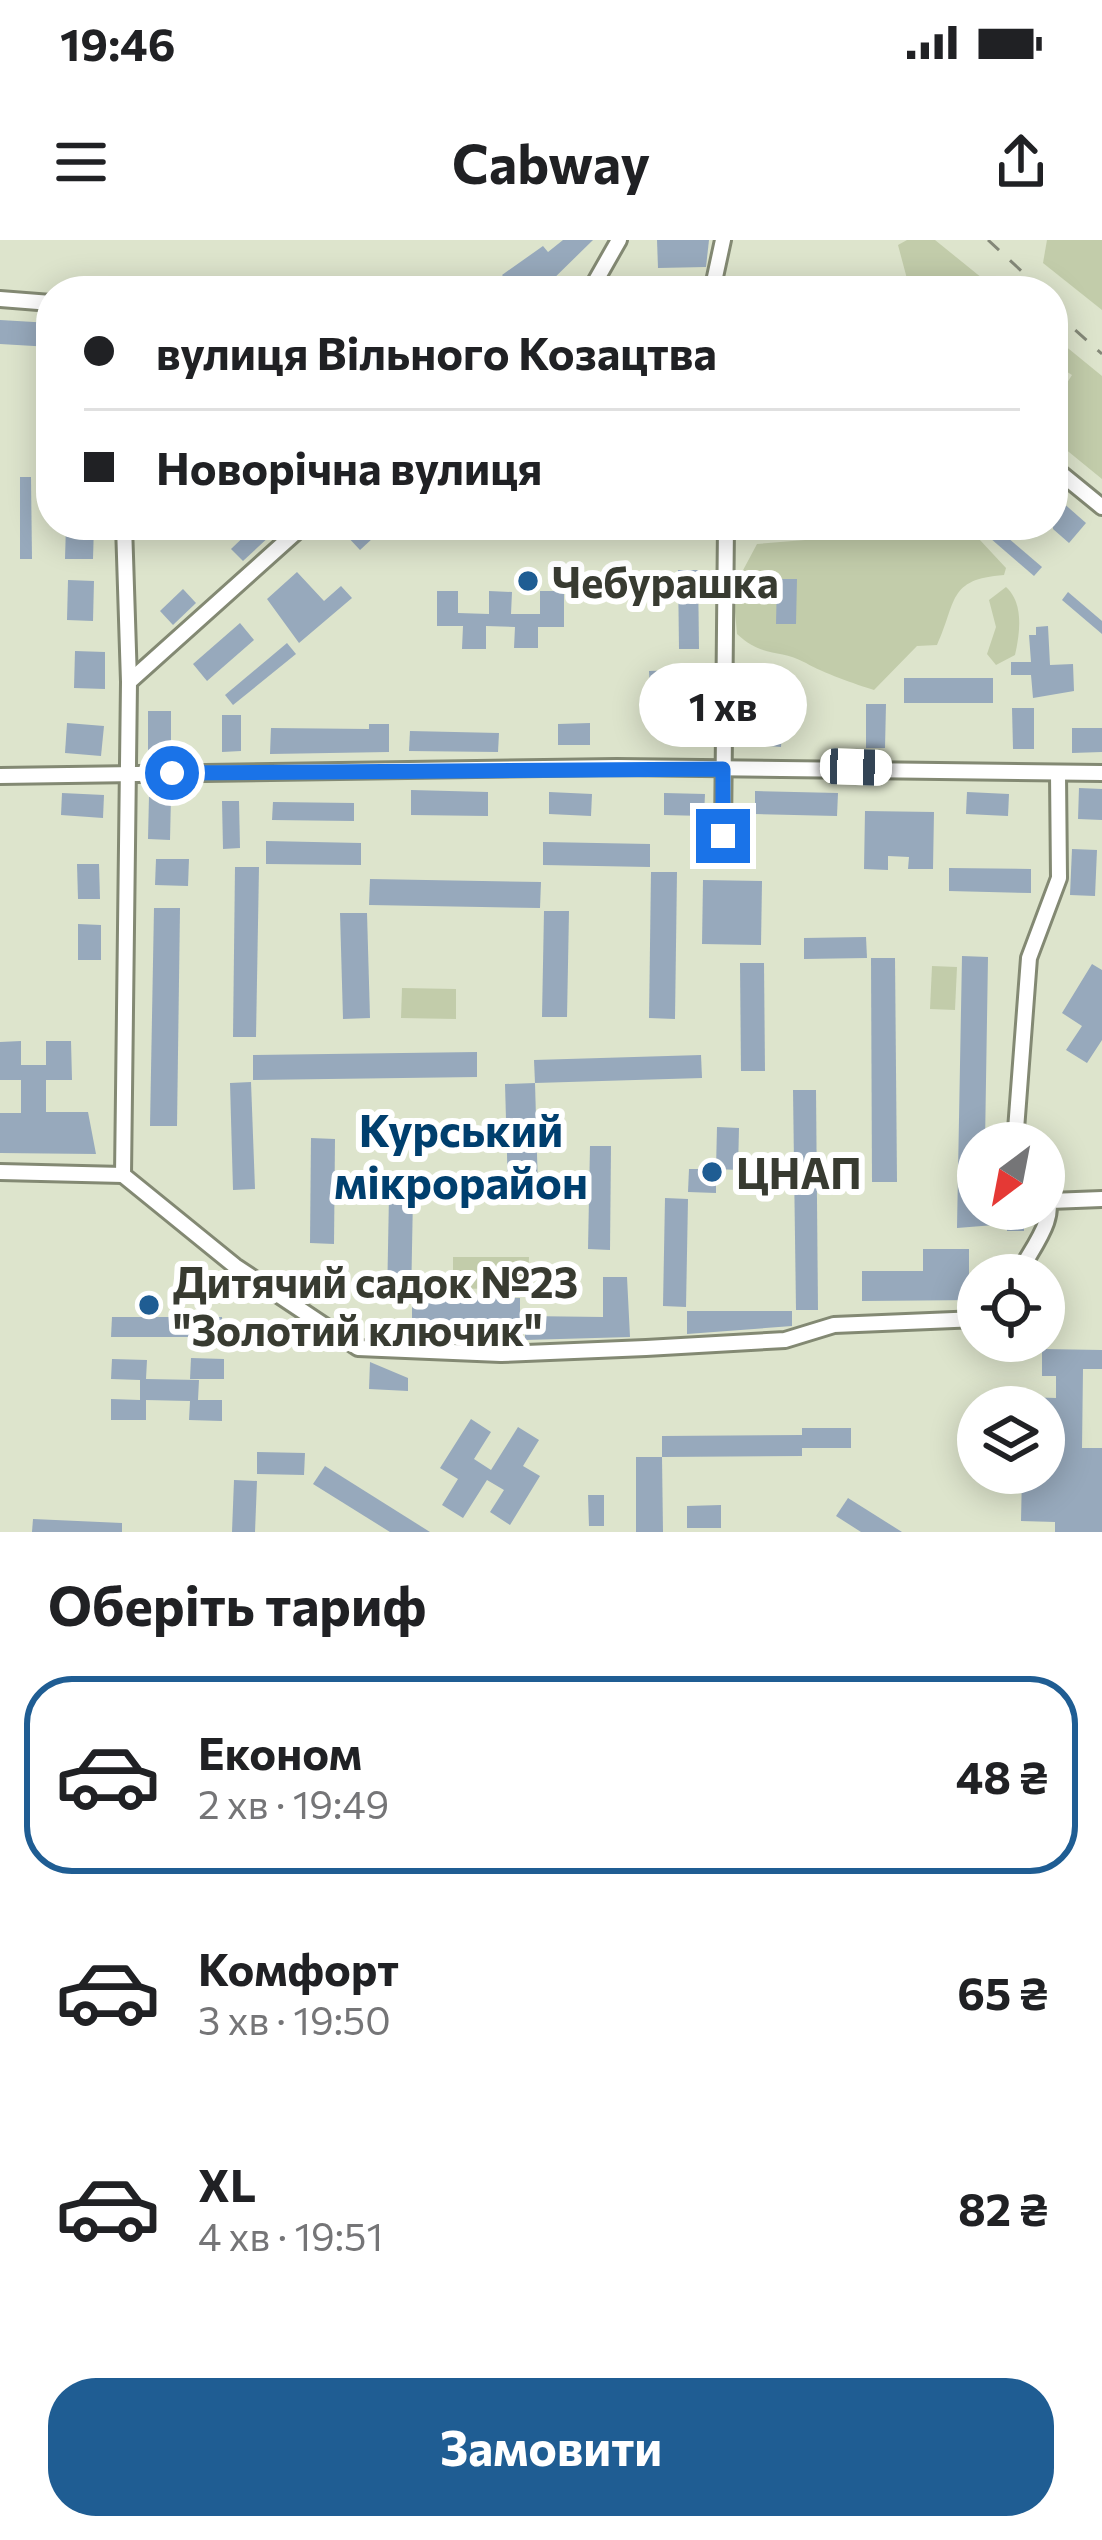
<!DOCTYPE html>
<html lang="uk">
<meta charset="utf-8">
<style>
body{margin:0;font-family:Commissioner,sans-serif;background:#f6f6f6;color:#202124;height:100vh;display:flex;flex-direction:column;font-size:45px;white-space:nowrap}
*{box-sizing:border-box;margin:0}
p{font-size:39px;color:#757577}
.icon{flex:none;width:66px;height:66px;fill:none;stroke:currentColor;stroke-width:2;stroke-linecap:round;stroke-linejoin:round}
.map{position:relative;height:1292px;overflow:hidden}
.side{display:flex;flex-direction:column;background:#fff;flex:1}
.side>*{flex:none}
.banner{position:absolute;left:36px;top:36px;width:1032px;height:264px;border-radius:48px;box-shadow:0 6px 30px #0003;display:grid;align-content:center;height:264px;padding:0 48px;background:#fff}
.needle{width:78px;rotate:212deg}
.buttons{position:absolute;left:957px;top:882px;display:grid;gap:24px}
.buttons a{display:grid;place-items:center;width:108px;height:108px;border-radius:50%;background:#fff;box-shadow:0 6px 30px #0003;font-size:60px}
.end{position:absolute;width:54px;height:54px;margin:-27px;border:15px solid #1a73e8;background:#fff;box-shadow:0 0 0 6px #fff}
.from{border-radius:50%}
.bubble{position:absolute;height:84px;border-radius:42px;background:#fff;box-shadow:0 6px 30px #0003;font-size:39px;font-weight:700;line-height:84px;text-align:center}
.car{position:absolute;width:36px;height:72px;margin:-36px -18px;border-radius:15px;box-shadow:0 0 9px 3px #0007;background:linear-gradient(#fff 24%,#345 0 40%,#fff 0 76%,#345 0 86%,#fff 0)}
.banner b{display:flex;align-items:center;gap:42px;height:114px;font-size:45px}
.banner b+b{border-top:3px solid #e0e0e0}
.banner i{width:30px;height:30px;background:#202124}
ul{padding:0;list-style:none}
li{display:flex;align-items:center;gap:36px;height:198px;margin:0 24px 18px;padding:0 24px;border:6px solid transparent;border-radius:48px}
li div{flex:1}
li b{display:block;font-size:45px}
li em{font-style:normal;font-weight:700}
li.on{border-color:#1f5d93}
li>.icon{width:108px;height:108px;stroke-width:1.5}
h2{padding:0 48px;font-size:54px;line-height:144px}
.cta{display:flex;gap:24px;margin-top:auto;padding:24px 48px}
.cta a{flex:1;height:138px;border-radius:48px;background:#1f5d93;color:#fff;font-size:48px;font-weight:700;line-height:138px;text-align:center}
.status{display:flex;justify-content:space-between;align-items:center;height:84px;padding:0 60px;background:#fff;direction:ltr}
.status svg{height:33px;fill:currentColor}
header{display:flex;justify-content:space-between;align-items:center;height:156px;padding:0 48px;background:#fff;font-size:54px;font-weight:700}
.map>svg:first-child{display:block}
.green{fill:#c2ccaa}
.building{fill:#97a9bc}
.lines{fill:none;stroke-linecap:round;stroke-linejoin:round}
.minor-casing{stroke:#838973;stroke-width:20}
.minor{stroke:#fff;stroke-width:14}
.rail{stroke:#848878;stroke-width:3;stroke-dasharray:15 15;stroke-linecap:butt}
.route{stroke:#1a73e8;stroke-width:15}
.poi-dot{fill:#1f5d93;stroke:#fff;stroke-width:4.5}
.labels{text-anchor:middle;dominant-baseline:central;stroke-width:12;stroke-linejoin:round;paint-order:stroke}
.poi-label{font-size:42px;font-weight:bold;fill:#383b31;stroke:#fff;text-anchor:start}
.neighbourhood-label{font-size:45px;font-weight:bold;fill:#003f6e;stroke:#fff}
</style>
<div class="status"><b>19:46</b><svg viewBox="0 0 49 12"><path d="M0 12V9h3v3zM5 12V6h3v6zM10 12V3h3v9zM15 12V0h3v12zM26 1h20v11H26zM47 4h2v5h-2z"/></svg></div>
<header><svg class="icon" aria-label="menu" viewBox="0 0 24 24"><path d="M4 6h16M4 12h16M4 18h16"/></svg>Cabway<svg class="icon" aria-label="share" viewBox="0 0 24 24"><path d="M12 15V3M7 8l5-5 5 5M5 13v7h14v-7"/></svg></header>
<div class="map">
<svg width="1102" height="1292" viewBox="0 0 1102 1292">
<rect width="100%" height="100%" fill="#dde4cc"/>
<g class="green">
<polygon points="907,0 935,0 998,51 956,51 934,36 910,50 898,5"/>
<polygon points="1047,0 1102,0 1102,70 1043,23"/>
<polygon points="1053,96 1102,136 1102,239 1053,199 1053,165 1072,135 1053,123"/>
<path d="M815,285H966L1006,328L1004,335C947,339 957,362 937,405L917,406L874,450C855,444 823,433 806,423C779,408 764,419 737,394L733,349L757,304L805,300Z"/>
<path d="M1006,347C1024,363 1020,393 1015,415L996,425L987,414L996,387L989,360Z"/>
<polygon points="932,726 957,727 955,770 930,769"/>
<polygon points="402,748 456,749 456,779 401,778"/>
<polygon points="453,1017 529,1017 528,1048 453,1049"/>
</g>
<g class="building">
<polygon points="563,0 593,0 541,51 515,51 502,35 543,6 548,12"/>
<polygon points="657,0 709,0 706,27 658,28"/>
<polygon points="0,80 51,83 51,107 0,104"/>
<polygon points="20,237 31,237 32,319 20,319"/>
<polygon points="1053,254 1086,283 1069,303 1053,289"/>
<polygon points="66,285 94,285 93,319 65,319"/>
<polygon points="256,285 272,294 243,321 231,309"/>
<polygon points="354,285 387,285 360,310 345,294"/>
<polygon points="975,285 993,285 1042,327 1034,336"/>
<polygon points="678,330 698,330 699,409 679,409"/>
<polygon points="297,332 324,361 341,346 352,358 299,403 267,359"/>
<polygon points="777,339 797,339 796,384 776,384"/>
<polygon points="68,340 94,341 93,381 67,380"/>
<polygon points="183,349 196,363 173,385 160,371"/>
<polygon points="437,351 458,351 458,373 489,374 489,351 512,352 511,374 540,374 540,351 564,351 564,387 538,387 538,408 514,408 515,387 486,386 486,409 462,409 463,386 437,386"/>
<polygon points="1068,352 1102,381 1102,394 1062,360"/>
<polygon points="240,383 254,400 207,441 193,424"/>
<polygon points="1048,386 1050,425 1073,424 1074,451 1033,458 1031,435 1011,435 1011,422 1031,422 1029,395 1036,395 1036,387"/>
<polygon points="287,403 296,414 233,465 225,455"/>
<polygon points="75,411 105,412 105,449 74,448"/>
<polygon points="705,429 705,507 681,506 682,449 650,449 649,431"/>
<rect x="904" y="438" width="89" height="25"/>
<polygon points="866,464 886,464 885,508 866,508"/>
<polygon points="759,466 784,468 781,507 755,505"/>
<polygon points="1012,468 1034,468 1034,509 1013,509"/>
<rect x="148" y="471" width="23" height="43"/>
<polygon points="222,475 241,475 241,511 222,512"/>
<polygon points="67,483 104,486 101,516 65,513"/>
<polygon points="590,483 590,505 558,505 558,484"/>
<polygon points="369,484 389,484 389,512 270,514 271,488 369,489"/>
<polygon points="1072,488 1102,488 1102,512 1072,513"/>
<polygon points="410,491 499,493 498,512 409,511"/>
<polygon points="1079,548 1102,549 1102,580 1078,579"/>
<polygon points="411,550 488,552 488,576 411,575"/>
<polygon points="755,551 838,553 837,576 755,574"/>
<polygon points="549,552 592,554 591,576 549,574"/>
<polygon points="967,552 1009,554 1008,576 966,574"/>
<polygon points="62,553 104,555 103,578 61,575"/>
<polygon points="664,553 705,554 704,576 664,575"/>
<polygon points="149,556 171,556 170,600 148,599"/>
<polygon points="222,561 239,561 240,608 223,609"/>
<polygon points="273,562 354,563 354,581 272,580"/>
<polygon points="865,571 934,572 933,629 908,629 909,617 888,616 888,630 864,629"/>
<polygon points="266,601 361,603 361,625 266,624"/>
<polygon points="543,602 650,604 650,627 543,625"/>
<polygon points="1072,609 1097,610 1095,656 1070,655"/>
<polygon points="156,619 189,619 188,646 155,645"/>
<polygon points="77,624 99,624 100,659 78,659"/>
<polygon points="235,627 259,627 256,797 233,797"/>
<polygon points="949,628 1031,629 1031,653 949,651"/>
<polygon points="651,632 677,632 675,779 649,778"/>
<polygon points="370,639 541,642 540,668 369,665"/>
<polygon points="703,640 762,641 761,705 702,704"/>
<polygon points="154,668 180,668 177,886 150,886"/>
<polygon points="544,671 569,671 567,777 542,777"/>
<polygon points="340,673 367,673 370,778 343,779"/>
<polygon points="78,684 101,685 101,720 78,720"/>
<polygon points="866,697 867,718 804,719 804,698"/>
<polygon points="962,716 988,717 985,903 978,903 978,969 1037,969 1033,984 1024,984 1024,991 1007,991 1007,984 957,988"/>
<polygon points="871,718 895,718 897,942 872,942"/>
<polygon points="740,723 764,723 765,831 741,831"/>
<polygon points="1092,724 1102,730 1102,800 1087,823 1066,810 1082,786 1062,773"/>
<polygon points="21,801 21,825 46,825 46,801 71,801 72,840 46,840 46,872 88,872 96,914 0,913 0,873 21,873 21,840 0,840 0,802"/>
<polygon points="477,812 477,837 253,840 253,815"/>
<polygon points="701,815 702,838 535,843 534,820"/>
<polygon points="251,842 255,949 233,950 230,843"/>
<polygon points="535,843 538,949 508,950 505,844"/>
<polygon points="793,850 816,850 818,1070 796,1070"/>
<polygon points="717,887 739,888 738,930 716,929"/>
<polygon points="311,898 335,899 334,1004 310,1003"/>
<polygon points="590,906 611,906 610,1010 588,1009"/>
<polygon points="689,929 716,929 716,953 688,952"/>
<polygon points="389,955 413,956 411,1061 387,1061"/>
<polygon points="665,958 688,959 686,1067 663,1066"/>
<polygon points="923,1009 969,1009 969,1039 978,1039 978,1060 862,1061 862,1031 923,1031"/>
<polygon points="603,1037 627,1037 630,1097 525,1100 525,1076 603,1077"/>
<polygon points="412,1056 520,1058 520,1084 412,1082"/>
<polygon points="687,1071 792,1071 792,1086 687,1094"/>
<polygon points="112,1077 222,1077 222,1097 111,1097"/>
<polygon points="1042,1109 1102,1110 1102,1129 1083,1129 1082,1208 1102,1208 1102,1292 1055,1292 1055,1282 1021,1281 1022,1233 1044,1233 1044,1167 1023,1167 1023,1157 1056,1158 1056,1136 1042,1136"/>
<polygon points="191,1118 224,1119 224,1139 190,1139"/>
<polygon points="112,1119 147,1120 146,1139 199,1140 198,1160 222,1160 222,1181 189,1180 190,1161 146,1160 146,1180 111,1180 111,1159 140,1160 140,1140 111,1139"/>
<polygon points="370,1122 408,1138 408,1151 369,1149"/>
<polygon points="471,1179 491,1192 474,1219 491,1230 518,1187 539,1200 523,1226 540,1236 510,1285 490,1272 504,1250 487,1240 463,1278 442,1265 458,1239 440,1228"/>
<polygon points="802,1188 851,1188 851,1208 802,1208 802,1216 662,1217 662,1196 802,1195"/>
<polygon points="257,1212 305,1213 304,1235 257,1234"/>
<polygon points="636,1217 662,1217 663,1292 636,1292"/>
<polygon points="325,1226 430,1292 390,1292 313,1244"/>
<polygon points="234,1240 257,1241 255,1292 232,1292"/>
<polygon points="588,1255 604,1255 604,1286 589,1286"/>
<polygon points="848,1258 902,1292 861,1292 836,1276"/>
<polygon points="721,1265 721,1288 687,1288 687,1266"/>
<polygon points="33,1279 122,1283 122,1292 32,1292"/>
</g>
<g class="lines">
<g class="minor-casing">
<g id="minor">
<polyline points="590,51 619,0"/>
<polyline points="720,51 715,37 723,0"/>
<polyline points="0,59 51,63"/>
<polyline points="1053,227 1102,267"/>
<polyline points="124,285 129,442"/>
<polyline points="304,285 129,442 123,935 235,1026 358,1108 501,1114 646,1108 785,1100 834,1085 978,1079"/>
<polyline points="0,536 617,527 1102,533"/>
<polyline points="723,596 726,285"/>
<polyline points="1015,903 1029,718 1059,638 1058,534"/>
<polyline points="0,932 123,935"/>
<polyline points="1050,961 1102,959"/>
<path d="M1018,1035C1029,1011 1061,977 1044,951"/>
</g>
</g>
<use href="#minor" class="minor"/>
<g class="rail">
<polyline points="988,0 1043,51"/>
<polyline points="1053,70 1102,114"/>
</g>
</g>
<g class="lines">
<polyline class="route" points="172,533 723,529 723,596"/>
</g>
<g class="poi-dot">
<circle cx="528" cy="341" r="12"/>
<circle cx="712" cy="932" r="12"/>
<circle cx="149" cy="1065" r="12"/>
</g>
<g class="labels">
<g class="poi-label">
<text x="552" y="341">Чебурашка</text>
<text x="736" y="932">ЦНАП</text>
<text x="173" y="1041">Дитячий садок №23<tspan x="173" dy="48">"Золотий ключик"</tspan></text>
</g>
<g class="neighbourhood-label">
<text x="461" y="888">Курський<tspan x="461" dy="52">мікрорайон</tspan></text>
</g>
</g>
</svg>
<div class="buttons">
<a><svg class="needle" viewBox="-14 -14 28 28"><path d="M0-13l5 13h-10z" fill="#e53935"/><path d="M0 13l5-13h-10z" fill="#757577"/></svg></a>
<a><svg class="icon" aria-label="locate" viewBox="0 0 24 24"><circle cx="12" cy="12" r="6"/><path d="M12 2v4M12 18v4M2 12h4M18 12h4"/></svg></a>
<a><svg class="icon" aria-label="layers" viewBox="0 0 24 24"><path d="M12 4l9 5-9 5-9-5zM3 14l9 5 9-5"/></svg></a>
</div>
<i class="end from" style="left:172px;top:533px"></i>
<i class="end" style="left:723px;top:596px"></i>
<div class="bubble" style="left:639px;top:423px;width:168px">1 хв</div>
<i class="car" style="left:856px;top:527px;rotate:92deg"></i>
<div class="banner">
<b><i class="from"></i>вулиця Вільного Козацтва</b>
<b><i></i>Новорічна вулиця</b>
</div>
</div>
<section class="side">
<h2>Оберіть тариф</h2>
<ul>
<li class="on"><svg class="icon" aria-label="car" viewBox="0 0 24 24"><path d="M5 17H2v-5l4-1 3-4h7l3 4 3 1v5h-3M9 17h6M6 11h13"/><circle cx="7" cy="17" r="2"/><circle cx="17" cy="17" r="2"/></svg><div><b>Економ</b><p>2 хв · 19:49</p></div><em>48 ₴</em></li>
<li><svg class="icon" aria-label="car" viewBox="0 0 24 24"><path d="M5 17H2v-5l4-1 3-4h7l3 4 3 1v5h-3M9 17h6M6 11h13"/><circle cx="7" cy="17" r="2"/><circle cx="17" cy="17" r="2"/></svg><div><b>Комфорт</b><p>3 хв · 19:50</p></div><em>65 ₴</em></li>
<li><svg class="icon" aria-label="car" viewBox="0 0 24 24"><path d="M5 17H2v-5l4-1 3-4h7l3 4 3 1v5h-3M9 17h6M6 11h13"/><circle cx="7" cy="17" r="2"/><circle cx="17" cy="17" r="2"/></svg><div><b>XL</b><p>4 хв · 19:51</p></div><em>82 ₴</em></li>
</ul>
<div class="cta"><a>Замовити</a></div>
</section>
